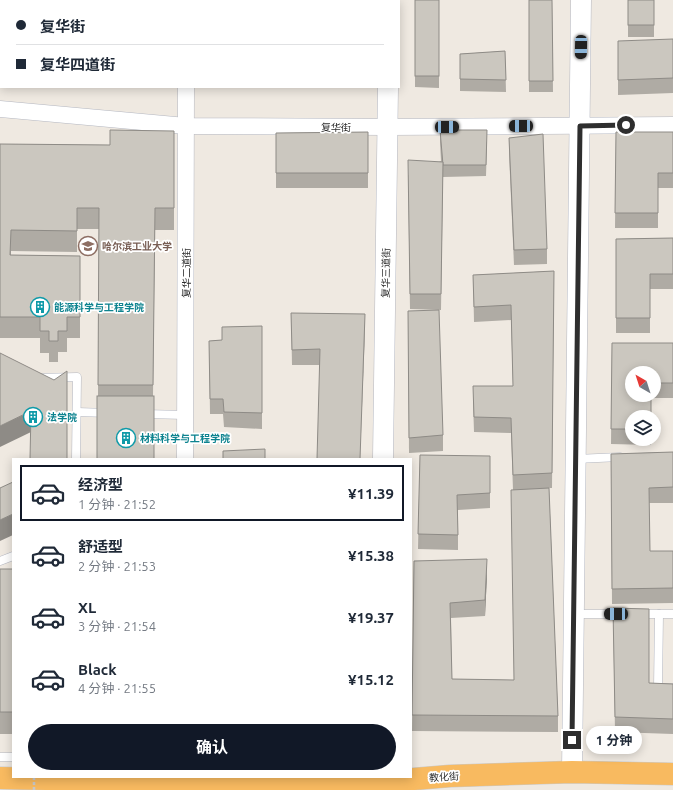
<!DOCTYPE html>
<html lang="zh">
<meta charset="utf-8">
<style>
body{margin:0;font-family:Ubuntu,"Noto Sans SC",sans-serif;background:#f6f6f7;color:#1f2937;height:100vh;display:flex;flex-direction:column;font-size:15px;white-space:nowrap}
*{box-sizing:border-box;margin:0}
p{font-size:13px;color:#747a83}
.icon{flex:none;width:22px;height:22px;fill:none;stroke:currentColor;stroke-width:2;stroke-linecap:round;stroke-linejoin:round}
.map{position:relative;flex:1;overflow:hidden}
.side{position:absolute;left:12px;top:458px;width:400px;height:320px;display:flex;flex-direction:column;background:#fff;border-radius:0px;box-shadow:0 2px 10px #0003}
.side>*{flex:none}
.top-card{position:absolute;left:0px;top:0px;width:400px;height:88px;box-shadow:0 2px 10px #0003;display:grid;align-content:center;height:88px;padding:0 16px;background:#fff}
.needle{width:26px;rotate:321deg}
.buttons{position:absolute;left:625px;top:366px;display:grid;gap:8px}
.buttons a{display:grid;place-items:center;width:36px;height:36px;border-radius:50%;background:#fff;box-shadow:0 2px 10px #0003;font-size:20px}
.end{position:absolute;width:18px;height:18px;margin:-9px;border:5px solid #2e2e2e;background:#fff;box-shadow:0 0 0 2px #fff}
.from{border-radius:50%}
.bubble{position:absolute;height:28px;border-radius:14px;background:#fff;box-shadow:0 2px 10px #0003;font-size:13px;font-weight:700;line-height:28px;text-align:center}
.car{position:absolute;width:12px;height:24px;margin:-12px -6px;border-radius:5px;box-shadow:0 0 3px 1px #0007;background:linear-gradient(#222 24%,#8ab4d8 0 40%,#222 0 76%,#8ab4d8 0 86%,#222 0)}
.top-card b{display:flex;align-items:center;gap:14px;height:38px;font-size:15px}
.top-card b+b{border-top:1px solid #e0e1e3}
.top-card i{width:10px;height:10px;background:#1f2937}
ul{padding:7px 0 0;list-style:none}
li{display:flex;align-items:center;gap:12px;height:56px;margin:0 8px 6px;padding:0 8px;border:2px solid transparent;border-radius:0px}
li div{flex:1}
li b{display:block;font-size:15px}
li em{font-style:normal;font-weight:700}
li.on{border-color:#111827}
li>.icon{width:36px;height:36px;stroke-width:1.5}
.cta{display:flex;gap:8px;margin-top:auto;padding:8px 16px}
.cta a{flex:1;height:46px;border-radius:24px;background:#111827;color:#fff;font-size:16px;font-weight:700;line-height:46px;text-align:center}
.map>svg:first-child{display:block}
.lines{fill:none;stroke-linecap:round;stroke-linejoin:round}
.service-casing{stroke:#b4b7c1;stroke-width:9}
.minor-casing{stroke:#b4b7c1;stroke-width:17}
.tertiary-casing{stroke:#b4b7c1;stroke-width:21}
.trunk-casing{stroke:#c9c9c9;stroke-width:23}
.service{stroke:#fff;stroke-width:8}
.minor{stroke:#fff;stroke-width:16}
.tertiary{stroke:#fff;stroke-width:20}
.trunk{stroke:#f8ba60;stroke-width:22}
.path-bridge{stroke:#c9c9c9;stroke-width:2.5;stroke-dasharray:3 2;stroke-linecap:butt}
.wall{fill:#afaba4;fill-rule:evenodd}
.shaded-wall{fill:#8e8b86}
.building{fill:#cbc7bf;stroke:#8e8b86}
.route{stroke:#2e2e2e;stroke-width:5}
.labels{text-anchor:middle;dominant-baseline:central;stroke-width:3.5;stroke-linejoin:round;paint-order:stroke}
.street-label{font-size:10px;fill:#2e2e2e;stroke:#fff}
.education-label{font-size:10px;font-weight:bold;fill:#785e54;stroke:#fff;text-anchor:start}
.culture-label{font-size:10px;font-weight:bold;fill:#0d838f;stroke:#fff;text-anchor:start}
</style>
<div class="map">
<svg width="673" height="790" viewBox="0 0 673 790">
<rect width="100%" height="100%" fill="#efe9e1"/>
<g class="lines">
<g class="service-casing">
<g id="service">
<polyline points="39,378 77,377 76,459"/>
<polyline points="77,412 108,413"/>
<polyline points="144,414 186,415"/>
<polyline points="576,459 620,457"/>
<polyline points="0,561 13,556"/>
<polyline points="574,614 623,614"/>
<polyline points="639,614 673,614"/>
<polyline points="659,614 658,688 673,688"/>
<polyline points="0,757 13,757"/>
</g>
</g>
<g class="minor-casing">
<g id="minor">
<polyline points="187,1 187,0"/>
<polyline points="0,109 186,126 388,127 673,125"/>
<polyline points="185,459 186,87"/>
</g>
</g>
<g class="tertiary-casing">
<g id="tertiary">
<polyline points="389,1 389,0"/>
<polyline points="383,459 388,87"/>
<polyline points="572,772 581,0"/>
</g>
</g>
<g class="trunk-casing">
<polyline id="trunk" points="0,778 325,785 378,782 450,776 572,772 673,774"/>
</g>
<use href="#service" class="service"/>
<use href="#minor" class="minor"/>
<use href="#tertiary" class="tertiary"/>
<use href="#trunk" class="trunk"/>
<polyline class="path-bridge" points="34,790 34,777"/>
</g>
<g class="wall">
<polygon points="415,0 439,0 439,88 415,87"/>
<polygon points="529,0 552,0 553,92 529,92"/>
<rect x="628" y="0" width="26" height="37"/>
<rect x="0" y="18" width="1" height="65"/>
<polygon points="673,39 673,93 618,95 618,80"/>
<polygon points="505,51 506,92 460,91 460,54"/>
<polygon points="440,130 487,142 486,176 443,177 441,310 410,309 408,175 441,161 440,142"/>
<polygon points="174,131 174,230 155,230 153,396 98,396 99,229 77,229 77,252 11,251 11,255 80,256 80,338 67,338 67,352 58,352 58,362 49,362 49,353 40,353 40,338 0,338 0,144 110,145"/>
<polygon points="368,132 368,188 276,188 276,133"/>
<polygon points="616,132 673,132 673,188 658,188 658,228 615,228"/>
<polygon points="509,138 547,249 547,264 514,265 509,153"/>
<polygon points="673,238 673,289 650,289 650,333 616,333 616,239"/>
<polygon points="554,271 552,488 549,488 558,716 558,732 412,731 414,561 487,575 485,616 451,618 452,679 514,680 513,490 511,433 474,432 473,401 513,386 511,320 474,322 473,275"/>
<polygon points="408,311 443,435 443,451 409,453"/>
<polygon points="291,313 365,329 319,365 292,365"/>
<polygon points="262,326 262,429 224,427 223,414 210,414 209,341 222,340"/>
<path d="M612,343H673V398H652L632,417V439H651V445L611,444ZM654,373V395H632Z"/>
<polygon points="673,452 673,503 649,503 650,551 673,551 673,603 612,604 611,454"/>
<polygon points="420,455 490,493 490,508 458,510 458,550 418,549"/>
<rect x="0" y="569" width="13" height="165"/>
<polygon points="613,608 649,683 673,684 673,734 615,732"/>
</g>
<g class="shaded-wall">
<polygon points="365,314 365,329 360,459"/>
<polygon points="31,411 31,432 0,447 0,426"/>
<polygon points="13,514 13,535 0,541 0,520"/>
<polygon points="487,559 487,575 485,616 485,600"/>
</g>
<g class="building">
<rect x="102" y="0" width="33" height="1"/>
<rect x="415" y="0" width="24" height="76"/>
<polygon points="529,0 552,0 553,81 529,81"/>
<rect x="628" y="0" width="26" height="25"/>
<rect x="0" y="18" width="1" height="43"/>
<polygon points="673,39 673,78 618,80 618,41"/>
<polygon points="505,51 506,80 460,79 460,54"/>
<polygon points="110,130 174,131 174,208 155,208 153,385 98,385 99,208 77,208 77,231 11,230 10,255 80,256 80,317 67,317 67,331 58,331 58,341 49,341 49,331 40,331 40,317 0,317 0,144 110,145"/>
<polygon points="440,130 487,130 486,165 443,165"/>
<polygon points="368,132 368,173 276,173 276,133"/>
<polygon points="616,132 673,132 673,173 658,173 658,213 615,213"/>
<polygon points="543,134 547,249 514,250 509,138"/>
<polygon points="408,160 443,162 441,294 410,294"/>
<polygon points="673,238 673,274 650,274 650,318 616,318 616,239"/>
<polygon points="554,271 552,473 513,475 511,418 474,417 473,386 513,386 511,305 474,307 473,275"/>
<polygon points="439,310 443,435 409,438 408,311"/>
<polygon points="291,313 365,314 360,459 317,459 320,349 292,350"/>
<polygon points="262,326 262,413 224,412 223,399 210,399 209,341 222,340 222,327"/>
<polygon points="612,343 673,343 673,383 654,383 654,373 632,373 632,395 651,395 651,417 632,417 632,429 611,429"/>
<polygon points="0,353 54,380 67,371 67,459 30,459 31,411 0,426"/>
<rect x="97" y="396" width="57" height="63"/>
<polygon points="265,449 265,459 223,459 223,451"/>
<polygon points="673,452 673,487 649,488 650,551 673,551 673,588 612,589 611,454"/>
<polygon points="420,455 490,456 490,493 457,495 458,535 418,534"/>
<polygon points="13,482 13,514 0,520 0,488"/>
<polygon points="549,488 558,716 412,715 414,561 487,559 485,600 450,603 452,679 514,680 511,490"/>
<rect x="0" y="569" width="13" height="143"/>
<polygon points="613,608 649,609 649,683 673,684 673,719 615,717"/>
</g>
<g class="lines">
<polyline class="route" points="572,740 580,126 626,125"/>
</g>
<defs>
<g id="university-ring" transform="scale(1)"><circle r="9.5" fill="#fff" stroke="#8d6e63" stroke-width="1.5"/><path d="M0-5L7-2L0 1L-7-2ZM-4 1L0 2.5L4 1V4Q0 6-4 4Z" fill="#8d6e63"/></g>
<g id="building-ring" transform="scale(1)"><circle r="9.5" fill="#fff" stroke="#0f9aa8" stroke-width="1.5"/><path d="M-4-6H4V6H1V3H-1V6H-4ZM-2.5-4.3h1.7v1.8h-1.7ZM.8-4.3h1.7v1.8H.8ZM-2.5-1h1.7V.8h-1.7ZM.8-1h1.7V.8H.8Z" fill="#0f9aa8"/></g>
</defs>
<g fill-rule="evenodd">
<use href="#university-ring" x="88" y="246"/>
<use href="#building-ring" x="40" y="307"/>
<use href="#building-ring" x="33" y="417"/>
<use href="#building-ring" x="126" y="438"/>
</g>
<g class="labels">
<g class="street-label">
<text x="336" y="127">复华街</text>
<text transform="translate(186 273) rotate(-90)">复华二道街</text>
<text transform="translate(386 273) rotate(-89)">复华三道街</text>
<text transform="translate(444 777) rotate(-4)">教化街</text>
</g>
<g class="education-label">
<text x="102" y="246">哈尔滨工业大学</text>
</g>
<g class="culture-label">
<text x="54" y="307">能源科学与工程学院</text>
<text x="47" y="417">法学院</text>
<text x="140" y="438">材料科学与工程学院</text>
</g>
</g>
</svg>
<div class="buttons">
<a><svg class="needle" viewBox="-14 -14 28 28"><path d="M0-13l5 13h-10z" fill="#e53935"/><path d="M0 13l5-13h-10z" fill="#747a83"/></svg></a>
<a><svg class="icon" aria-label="layers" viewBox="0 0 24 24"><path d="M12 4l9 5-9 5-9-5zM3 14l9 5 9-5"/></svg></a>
</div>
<i class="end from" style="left:626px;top:125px"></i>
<i class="end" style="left:572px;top:740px"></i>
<div class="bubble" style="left:586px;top:726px;width:56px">1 分钟</div>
<i class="car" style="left:581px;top:47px;rotate:181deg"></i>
<i class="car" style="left:521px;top:126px;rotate:270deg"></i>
<i class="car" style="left:447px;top:127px;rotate:90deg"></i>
<i class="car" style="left:616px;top:614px;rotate:270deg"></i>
<div class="top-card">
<b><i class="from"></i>复华街</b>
<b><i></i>复华四道街</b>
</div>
<section class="side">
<ul>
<li class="on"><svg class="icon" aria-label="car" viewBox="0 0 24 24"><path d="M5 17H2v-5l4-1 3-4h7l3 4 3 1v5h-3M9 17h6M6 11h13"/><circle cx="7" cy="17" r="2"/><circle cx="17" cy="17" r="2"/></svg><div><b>经济型</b><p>1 分钟 · 21:52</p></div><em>¥11.39</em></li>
<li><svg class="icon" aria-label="car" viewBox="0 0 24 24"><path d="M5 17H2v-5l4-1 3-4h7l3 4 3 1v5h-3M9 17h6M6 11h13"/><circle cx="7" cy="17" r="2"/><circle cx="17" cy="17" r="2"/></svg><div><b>舒适型</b><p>2 分钟 · 21:53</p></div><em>¥15.38</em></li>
<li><svg class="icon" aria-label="car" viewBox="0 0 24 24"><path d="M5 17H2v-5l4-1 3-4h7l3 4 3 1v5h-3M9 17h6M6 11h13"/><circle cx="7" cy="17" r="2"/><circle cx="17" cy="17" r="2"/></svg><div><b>XL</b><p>3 分钟 · 21:54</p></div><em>¥19.37</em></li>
<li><svg class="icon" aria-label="car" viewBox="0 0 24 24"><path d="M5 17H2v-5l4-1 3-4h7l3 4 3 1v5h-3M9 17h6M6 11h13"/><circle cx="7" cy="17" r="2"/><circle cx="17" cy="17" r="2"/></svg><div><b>Black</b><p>4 分钟 · 21:55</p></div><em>¥15.12</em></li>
</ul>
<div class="cta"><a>确认</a></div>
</section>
</div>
